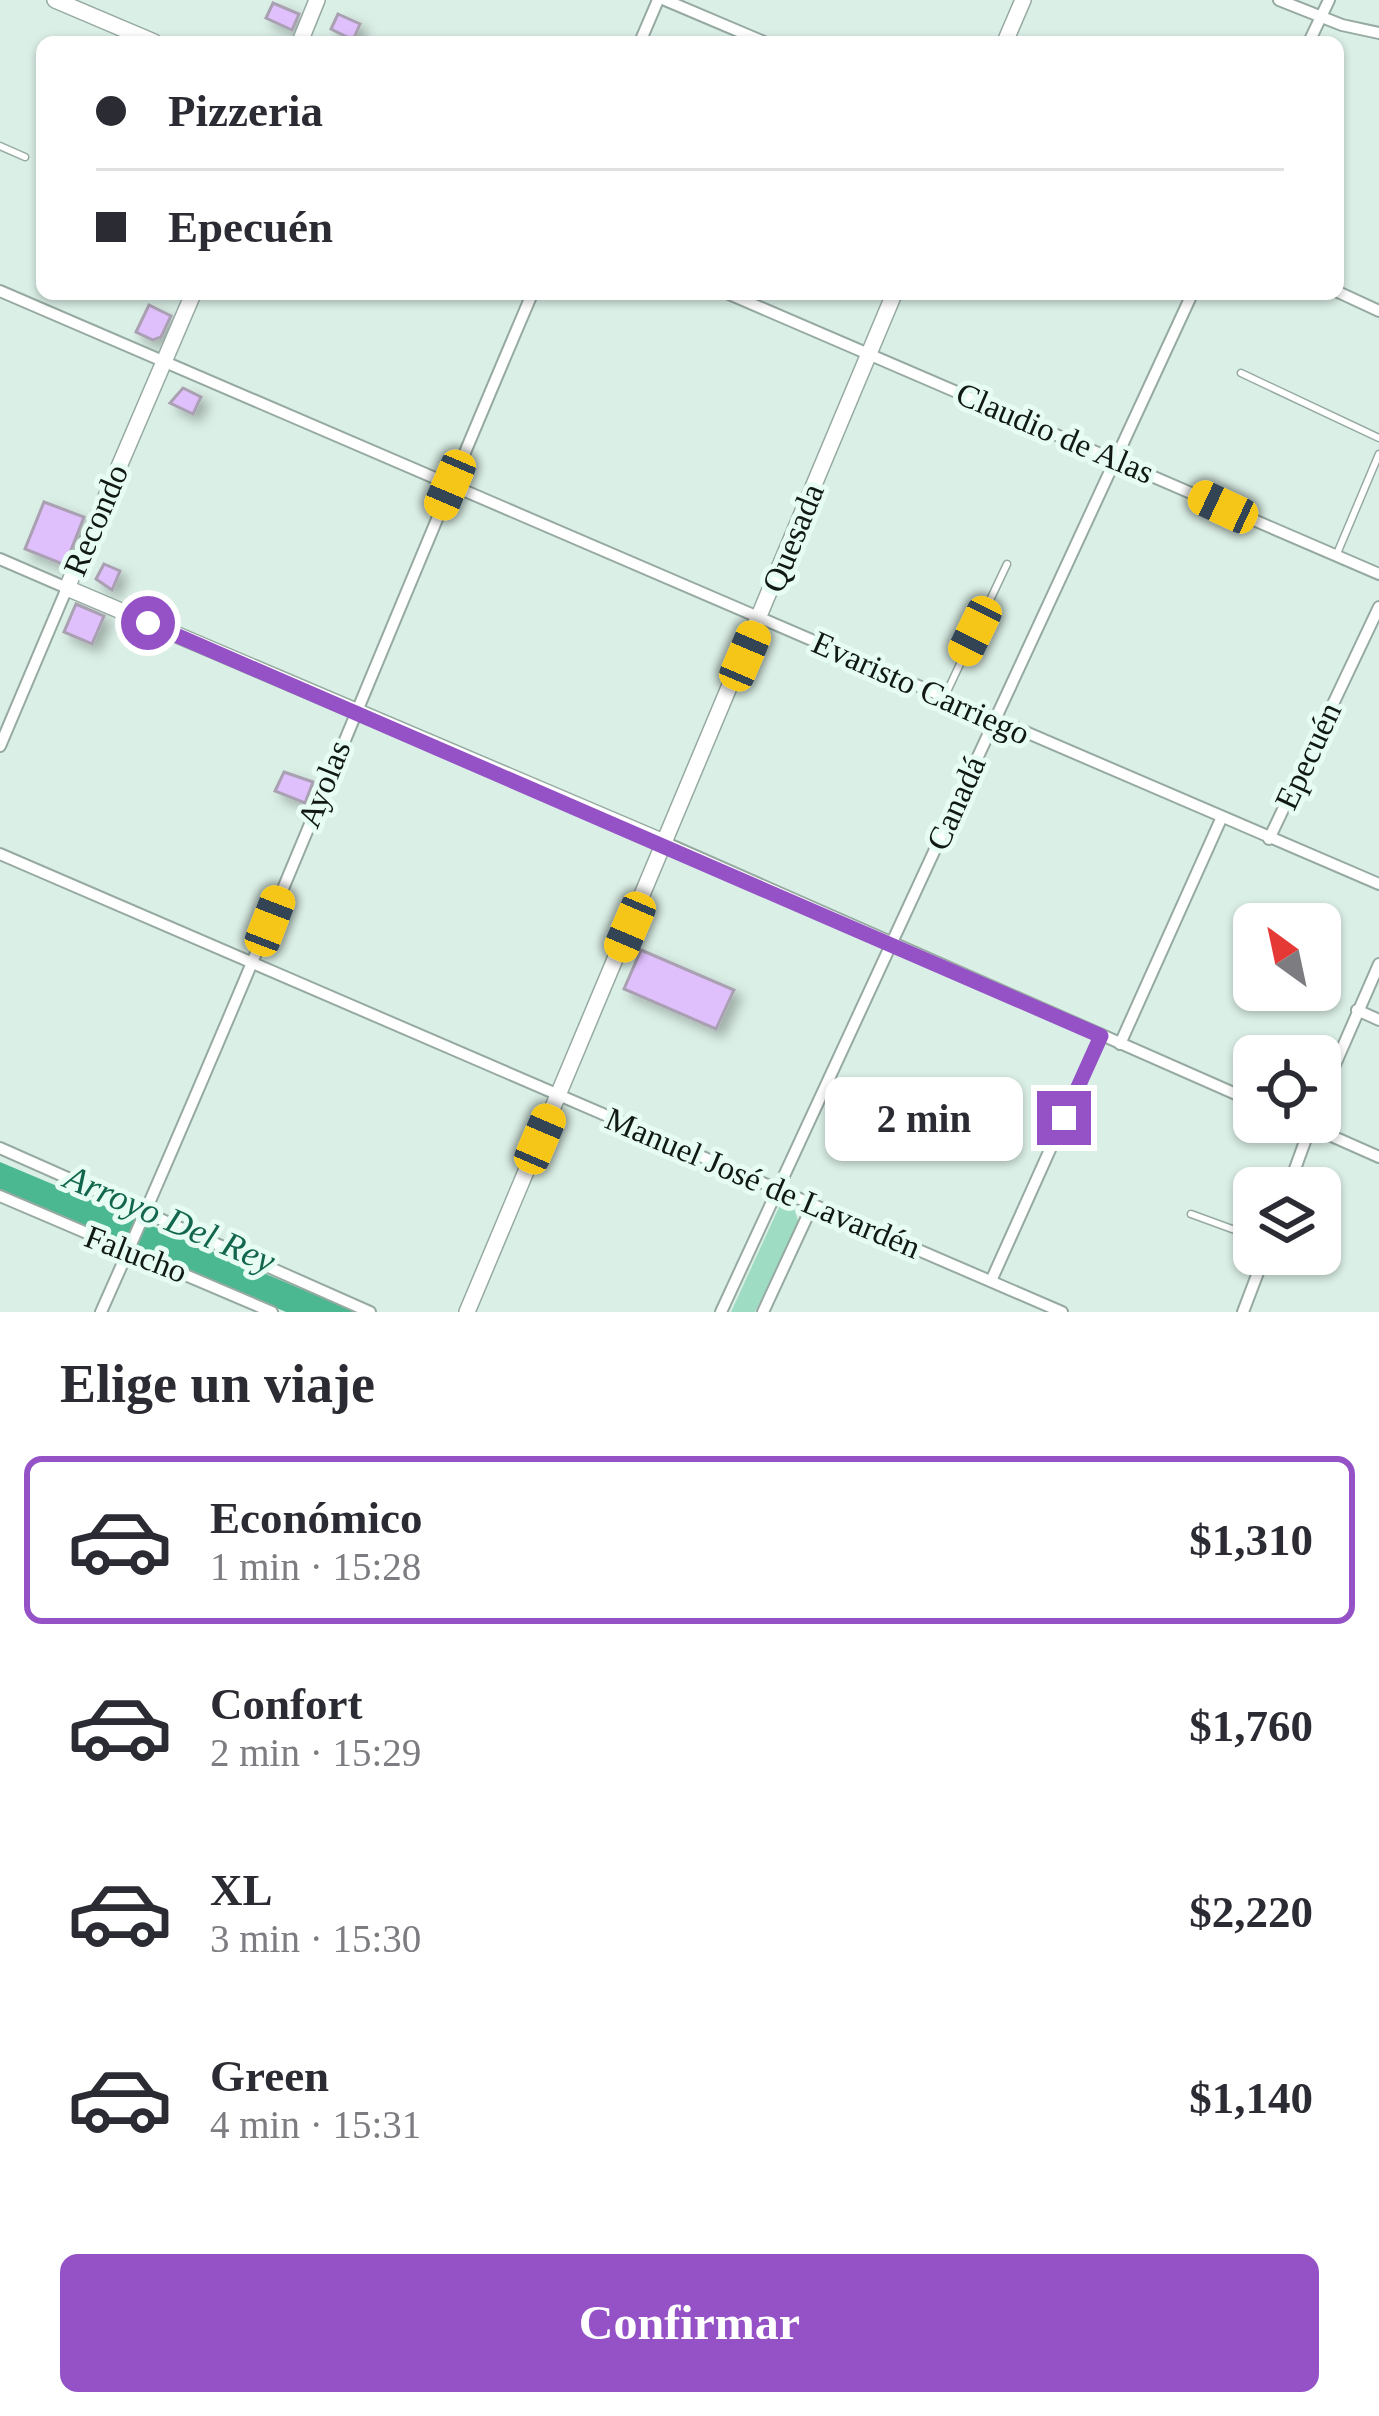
<!DOCTYPE html>
<html lang="es">
<meta charset="utf-8">
<style>
body{margin:0;font-family:Georgia,serif;background:#f2f2f3;color:#2b2b33;height:100vh;display:flex;flex-direction:column;font-size:45px;white-space:nowrap}
*{box-sizing:border-box;margin:0}
p{font-size:39px;color:#7c7c81}
.icon{flex:none;width:66px;height:66px;fill:none;stroke:currentColor;stroke-width:2;stroke-linecap:round;stroke-linejoin:round}
.map{position:relative;height:1312px;overflow:hidden}
.panel{display:flex;flex-direction:column;background:#fff;flex:1}
.panel>*{flex:none}
.hud{position:absolute;left:36px;top:36px;width:1308px;height:264px;border-radius:18px;box-shadow:0 3px 9px #0004;display:grid;align-content:center;height:264px;padding:0 60px;background:#fff}
.needle{width:78px;rotate:327deg}
.tools{position:absolute;left:1233px;top:903px;display:grid;gap:24px}
.tools a{display:grid;place-items:center;width:108px;height:108px;border-radius:18px;background:#fff;box-shadow:0 3px 9px #0004;font-size:60px}
.end{position:absolute;width:54px;height:54px;margin:-27px;border:15px solid #9552c6;background:#fff;box-shadow:0 0 0 6px #fff}
.from{border-radius:50%}
.bubble{position:absolute;height:84px;border-radius:18px;background:#fff;box-shadow:0 3px 9px #0004;font-size:39px;font-weight:600;line-height:84px;text-align:center}
.car{position:absolute;width:36px;height:72px;margin:-36px -18px;border-radius:15px;box-shadow:0 0 9px 3px #0007;background:linear-gradient(#f5c518 24%,#345 0 40%,#f5c518 0 76%,#345 0 86%,#f5c518 0)}
.hud b{display:flex;align-items:center;gap:42px;height:114px;font-size:45px}
.hud b+b{border-top:3px solid #e1e1e2}
.hud i{width:30px;height:30px;background:#2b2b33}
ul{padding:0;list-style:none}
li{display:flex;align-items:center;gap:36px;height:168px;margin:0 24px 18px;padding:0 36px;border:6px solid transparent;border-radius:18px}
li div{flex:1}
li b{display:block;font-size:45px}
li em{font-style:normal;font-weight:600}
li.selected{border-color:#9552c6}
li>.icon{width:108px;height:108px;stroke-width:1.5}
h2{padding:0 60px;font-size:54px;line-height:144px}
.primary-button{display:flex;gap:24px;margin-top:auto;padding:24px 60px}
.primary-button a{flex:1;height:138px;border-radius:18px;background:#9552c6;color:#fff;font-size:48px;font-weight:600;line-height:138px;text-align:center}
.map>svg:first-child{display:block}
.green{fill:#9edcc3}
.water{fill:#4bb892}
.building{fill:#e0bffd;stroke:#a9a1b1;stroke-width:3;filter:url(#shadow)}
.lines{fill:none;stroke-linecap:round;stroke-linejoin:round}
.lane-casing{stroke:#96aaa1;stroke-width:9}
.street-casing{stroke:#96aaa1;stroke-width:14}
.secondary-casing{stroke:#96aaa1;stroke-width:18}
.lane{stroke:#fff;stroke-width:6}
.street{stroke:#fff;stroke-width:10}
.secondary{stroke:#fff;stroke-width:15}
.route{stroke:#9552c6;stroke-width:15}
.labels{text-anchor:middle;dominant-baseline:central;stroke-width:10;stroke-linejoin:round;paint-order:stroke}
.street-label{font-size:33px;fill:#111915;stroke:#e7fdf3}
.water-label{font-size:36px;font-style:italic;fill:#12664d;stroke:#e7fdf3}
</style>
<div class="map">
<svg width="1379" height="1312" viewBox="0 0 1379 1312">
<defs>
<filter id="shadow"><feDropShadow dx="7" dy="7" stdDeviation="6" flood-color="#0004"/></filter>
</defs>
<rect width="100%" height="100%" fill="#daefe6"/>
<polygon class="green" points="780,1205 794,1208 799,1224 755,1312 731,1312"/>
<polygon class="water" points="0,1162 356,1312 286,1312 0,1189"/>
<g class="building">
<polygon points="273,3 299,14 292,30 266,18"/>
<polygon points="338,14 360,24 353,40 331,29"/>
<polygon points="149,305 171,316 161,337 153,340 136,332"/>
<polygon points="183,388 201,397 193,414 170,403"/>
<polygon points="44,502 84,517 65,565 25,549"/>
<polygon points="104,564 120,571 112,590 96,579"/>
<polygon points="76,604 104,616 92,644 64,632"/>
<polygon points="284,772 313,782 305,803 275,791"/>
<polygon points="641,950 734,990 716,1029 624,989"/>
</g>
<g class="lines">
<g class="lane-casing">
<g id="lane">
<polyline points="0,146 25,157"/>
<polyline points="1241,373 1379,438"/>
<polyline points="1336,556 1379,454"/>
<polyline points="944,698 1007,564"/>
<polyline points="1191,1214 1254,1237"/>
</g>
</g>
<g class="street-casing">
<g id="street">
<polyline points="665,0 764,42"/>
<polyline points="1279,0 1342,25 1379,33"/>
<polyline points="640,42 658,0"/>
<polyline points="1309,42 1329,0"/>
<polyline points="0,291 1379,884"/>
<polyline points="1338,292 1379,311"/>
<polyline points="729,294 1379,574"/>
<polyline points="0,559 67,588 0,746"/>
<polyline points="1269,839 1379,607"/>
<polyline points="666,843 1254,1102"/>
<polyline points="0,854 1062,1312"/>
<polyline points="1357,1010 1379,1020"/>
<polyline points="1120,1044 1221,819"/>
<polyline points="1320,1099 1379,964"/>
<polyline points="1300,1122 1379,1157"/>
<polyline points="0,1148 370,1312"/>
<polyline points="1288,1188 1311,1125"/>
<polyline points="0,1196 272,1312"/>
<polyline points="991,1281 1101,1036"/>
<path d="M101,1312C251,976 387,633 532,294"/>
<polyline points="721,1312 1192,294"/>
<polyline points="763,1312 813,1204"/>
<polyline points="1243,1312 1265,1254"/>
</g>
</g>
<g class="secondary-casing">
<g id="secondary">
<polyline points="55,0 154,42"/>
<polyline points="300,42 317,0"/>
<polyline points="1005,42 1023,0"/>
<polyline points="193,294 67,588 666,843"/>
<polyline points="467,1312 894,294"/>
</g>
</g>
<use href="#lane" class="lane"/>
<use href="#street" class="street"/>
<use href="#secondary" class="secondary"/>
</g>
<g class="lines">
<polyline class="route" points="148,623 1101,1036 1064,1118"/>
</g>
<g class="labels">
<g class="street-label">
<text transform="translate(1055 433) rotate(23)">Claudio de Alas</text>
<text transform="translate(96 520) rotate(-67)">Recondo</text>
<text transform="translate(793 538) rotate(-68)">Quesada</text>
<text transform="translate(921 688) rotate(24)">Evaristo Carriego</text>
<text transform="translate(1308 756) rotate(-65)">Epecuén</text>
<text transform="translate(324 784) rotate(-68)">Ayolas</text>
<text transform="translate(956 803) rotate(-66)">Canadá</text>
<text transform="translate(763 1183) rotate(23)">Manuel José de Lavardén</text>
<text transform="translate(136 1254) rotate(21)">Falucho</text>
</g>
<g class="water-label">
<text transform="translate(170 1219) rotate(23)">Arroyo Del Rey</text>
</g>
</g>
</svg>
<div class="tools">
<a><svg class="needle" viewBox="-14 -14 28 28"><path d="M0-13l5 13h-10z" fill="#e53935"/><path d="M0 13l5-13h-10z" fill="#7c7c81"/></svg></a>
<a><svg class="icon" aria-label="locate" viewBox="0 0 24 24"><circle cx="12" cy="12" r="6"/><path d="M12 2v4M12 18v4M2 12h4M18 12h4"/></svg></a>
<a><svg class="icon" aria-label="layers" viewBox="0 0 24 24"><path d="M12 4l9 5-9 5-9-5zM3 14l9 5 9-5"/></svg></a>
</div>
<i class="end from" style="left:148px;top:623px"></i>
<i class="end" style="left:1064px;top:1118px"></i>
<div class="bubble" style="left:825px;top:1077px;width:198px">2 min</div>
<i class="car" style="left:450px;top:485px;rotate:203deg"></i>
<i class="car" style="left:1223px;top:507px;rotate:295deg"></i>
<i class="car" style="left:975px;top:631px;rotate:206deg"></i>
<i class="car" style="left:745px;top:656px;rotate:23deg"></i>
<i class="car" style="left:270px;top:921px;rotate:21deg"></i>
<i class="car" style="left:630px;top:927px;rotate:203deg"></i>
<i class="car" style="left:540px;top:1139px;rotate:23deg"></i>
<div class="hud">
<b><i class="from"></i>Pizzeria</b>
<b><i></i>Epecuén</b>
</div>
</div>
<section class="panel">
<h2>Elige un viaje</h2>
<ul>
<li class="selected"><svg class="icon" aria-label="car" viewBox="0 0 24 24"><path d="M5 17H2v-5l4-1 3-4h7l3 4 3 1v5h-3M9 17h6M6 11h13"/><circle cx="7" cy="17" r="2"/><circle cx="17" cy="17" r="2"/></svg><div><b>Económico</b><p>1 min · 15:28</p></div><em>$1,310</em></li>
<li><svg class="icon" aria-label="car" viewBox="0 0 24 24"><path d="M5 17H2v-5l4-1 3-4h7l3 4 3 1v5h-3M9 17h6M6 11h13"/><circle cx="7" cy="17" r="2"/><circle cx="17" cy="17" r="2"/></svg><div><b>Confort</b><p>2 min · 15:29</p></div><em>$1,760</em></li>
<li><svg class="icon" aria-label="car" viewBox="0 0 24 24"><path d="M5 17H2v-5l4-1 3-4h7l3 4 3 1v5h-3M9 17h6M6 11h13"/><circle cx="7" cy="17" r="2"/><circle cx="17" cy="17" r="2"/></svg><div><b>XL</b><p>3 min · 15:30</p></div><em>$2,220</em></li>
<li><svg class="icon" aria-label="car" viewBox="0 0 24 24"><path d="M5 17H2v-5l4-1 3-4h7l3 4 3 1v5h-3M9 17h6M6 11h13"/><circle cx="7" cy="17" r="2"/><circle cx="17" cy="17" r="2"/></svg><div><b>Green</b><p>4 min · 15:31</p></div><em>$1,140</em></li>
</ul>
<div class="primary-button"><a>Confirmar</a></div>
</section>
